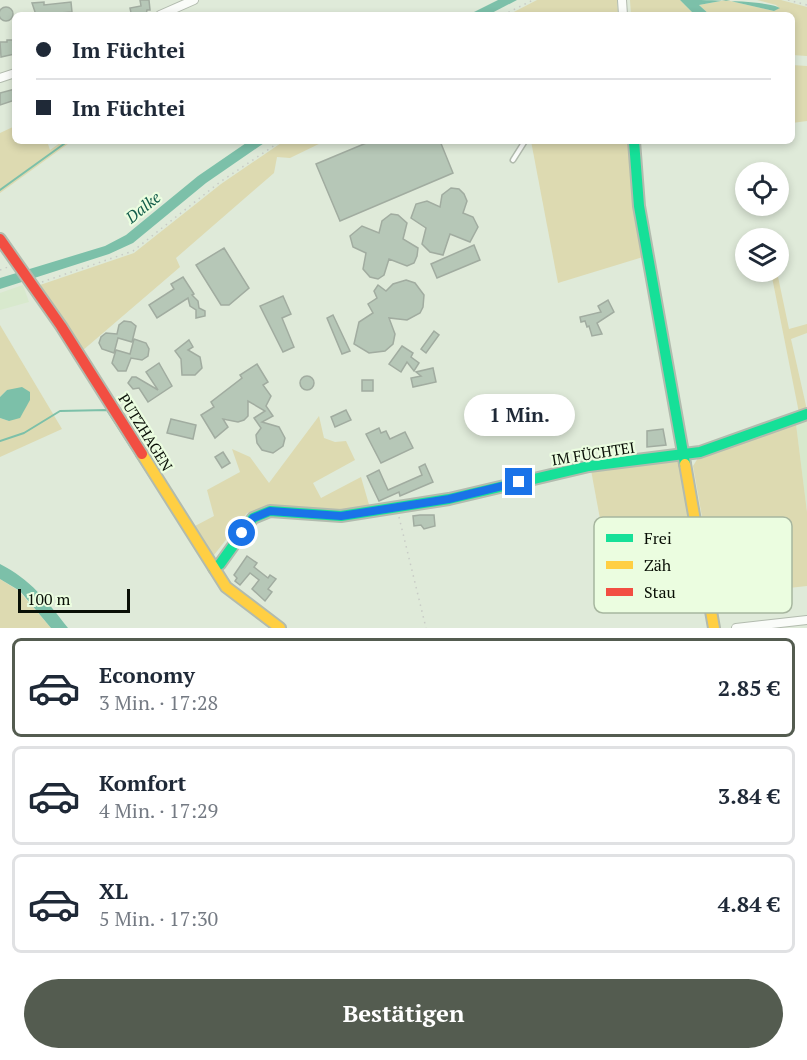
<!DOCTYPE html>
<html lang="de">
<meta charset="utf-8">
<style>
body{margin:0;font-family:"PT Serif",serif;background:#f6f6f7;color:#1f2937;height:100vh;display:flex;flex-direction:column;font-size:22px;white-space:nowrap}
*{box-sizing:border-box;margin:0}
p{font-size:20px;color:#747a83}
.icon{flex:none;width:33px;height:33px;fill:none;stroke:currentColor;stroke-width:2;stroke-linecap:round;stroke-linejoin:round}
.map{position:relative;height:628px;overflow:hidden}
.side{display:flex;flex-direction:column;background:#fff;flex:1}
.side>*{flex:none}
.banner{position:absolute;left:12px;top:12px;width:783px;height:132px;border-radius:9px;box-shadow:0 3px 9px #0003;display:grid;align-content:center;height:132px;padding:0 24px;background:#fff}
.controls{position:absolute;left:735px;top:162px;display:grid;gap:12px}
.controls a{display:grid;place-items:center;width:54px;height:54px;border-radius:50%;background:#fff;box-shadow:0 3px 9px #0003;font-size:30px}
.scale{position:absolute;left:18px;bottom:15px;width:112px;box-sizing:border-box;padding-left:6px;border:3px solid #090f06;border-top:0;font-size:16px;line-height:21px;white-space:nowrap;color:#090f06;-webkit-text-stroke:4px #ebfde0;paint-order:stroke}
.end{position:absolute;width:27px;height:27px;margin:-14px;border:8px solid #1a73e8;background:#fff;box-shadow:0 0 0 3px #fff}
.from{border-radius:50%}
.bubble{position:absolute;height:42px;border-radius:21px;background:#fff;box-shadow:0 3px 9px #0003;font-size:20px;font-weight:700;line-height:42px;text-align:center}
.banner b{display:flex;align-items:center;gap:21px;height:57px;font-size:22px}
.banner b+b{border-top:2px solid #e0e1e3}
.banner i{width:15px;height:15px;background:#1f2937}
ul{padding:10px 0 0;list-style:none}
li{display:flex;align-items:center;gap:18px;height:99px;margin:0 12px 9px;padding:0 12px;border:3px solid #e0e1e3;border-radius:9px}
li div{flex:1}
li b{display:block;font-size:22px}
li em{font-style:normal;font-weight:700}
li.current{border-color:#545c50}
li>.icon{width:54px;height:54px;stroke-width:1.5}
.button{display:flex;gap:12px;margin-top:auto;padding:12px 24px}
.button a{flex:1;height:69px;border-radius:36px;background:#545c50;color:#fff;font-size:24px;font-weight:700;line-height:69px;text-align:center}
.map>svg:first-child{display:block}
.built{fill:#d8e9cd}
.green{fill:#dddab1}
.water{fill:#7cc0a9}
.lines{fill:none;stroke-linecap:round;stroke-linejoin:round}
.stream{stroke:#7cc0a9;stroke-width:2}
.building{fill:#b6c7b7;stroke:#a1aca0;stroke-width:1.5}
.lane-casing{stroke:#b2bbae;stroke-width:7}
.street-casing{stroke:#b2bbae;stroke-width:10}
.fast-casing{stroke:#b2bbae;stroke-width:14}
.slow-casing{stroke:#b2bbae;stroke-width:14}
.jam-casing{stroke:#b2bbae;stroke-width:14}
.path{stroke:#c8cbc6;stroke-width:1.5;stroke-dasharray:1.5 4.5;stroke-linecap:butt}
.lane{stroke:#fafcf9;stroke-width:4}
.street{stroke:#fafcf9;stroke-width:8}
.fast{stroke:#16e098;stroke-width:10}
.slow{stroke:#ffcf43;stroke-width:10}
.jam{stroke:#f24e42;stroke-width:10}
.route{stroke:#1a73e8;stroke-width:8}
.labels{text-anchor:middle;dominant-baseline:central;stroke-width:4.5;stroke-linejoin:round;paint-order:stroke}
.street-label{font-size:15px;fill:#090f06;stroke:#ebfde0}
.water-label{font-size:16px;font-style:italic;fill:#135d4b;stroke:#ebfde0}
.key{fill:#ebfde0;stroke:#a7b69f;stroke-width:1.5}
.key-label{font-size:16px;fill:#090f06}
</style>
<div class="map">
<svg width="807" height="628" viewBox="0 0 807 628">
<rect width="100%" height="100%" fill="#dfead9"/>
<g class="built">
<polygon points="23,285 29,302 0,310 0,293"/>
<polygon points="807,420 807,512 796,424"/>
</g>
<g class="green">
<polygon points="537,0 617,0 618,15 508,15"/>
<polygon points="630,0 680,0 695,15 631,15"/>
<polygon points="726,0 774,11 779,8 776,5 757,0 781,0 807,7 807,56 792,55 792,15 710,15 699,5"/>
<polygon points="792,65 807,66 807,121 792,123"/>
<polygon points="15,126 15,141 47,141 50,150 63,141 72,141 0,193 0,133"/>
<polygon points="284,141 325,141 290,158 277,157 274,173 176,258 180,267 82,351 40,285 134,253 221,184"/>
<polygon points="531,141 629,141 643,257 558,283"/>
<polygon points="771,272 777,272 789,329 807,324 807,333 791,339 807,410 799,413"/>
<polygon points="0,325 62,429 0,457 0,418 9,421 7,390 0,397"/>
<polygon points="319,416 324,438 335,442 346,441 355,460 313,483 321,498 361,477 370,508 340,513 265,507 247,513 214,555 212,554 195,526 214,516 207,490 240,472 232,449 250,457 269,483"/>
<polygon points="796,424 807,512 807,586 716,596 693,466 698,458"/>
<polygon points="679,459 699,576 612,584 591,470"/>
<polygon points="0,579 19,591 51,628 0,628"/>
</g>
<g class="water">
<polygon points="498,0 517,0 488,15 468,15"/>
<path d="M680,0C699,0 768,0 780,8L774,11L726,0L699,5L710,15H695Z"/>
<polygon points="249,141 267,141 206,183 133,243 109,254 0,289 0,278 105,246 126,235 198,176"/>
<polygon points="22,387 30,392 30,400 20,418 9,421 0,418 0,397 7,390"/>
<path d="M0,564C30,579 48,602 68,628H51L20,591L0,579Z"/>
</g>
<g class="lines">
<g class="stream">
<polyline points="0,190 68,141"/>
<polyline points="0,441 24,433 60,411 107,410 152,480"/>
<polyline points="249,611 271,628"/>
</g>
</g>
<g class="building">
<polygon points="140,0 149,0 150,10 147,10 146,15 131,13 130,8 141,6"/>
<polygon points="44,2 44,5 71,2 72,12 36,15 32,3"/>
<circle cx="6" cy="14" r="7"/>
<polygon points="7,40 15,40 15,54 1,57 0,42 7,42"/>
<polygon points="15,89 15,100 0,105 0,93"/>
<polygon points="371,141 440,141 453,173 340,221 316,164"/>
<polygon points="451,188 459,189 464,194 467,201 463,213 473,217 478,227 470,242 450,234 443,255 430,252 422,244 426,228 411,218 416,204 427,201 440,207 442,195"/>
<polygon points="391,214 398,215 407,223 403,239 418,248 417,256 414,263 407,266 389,259 384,275 378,279 370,277 363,269 366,253 353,247 350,236 362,226 379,233 382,221"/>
<polygon points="474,245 480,260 437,278 431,264"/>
<polygon points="224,248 249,288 229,305 221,305 196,265"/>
<polygon points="183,277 194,294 192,295 198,301 199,308 205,311 205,316 196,318 196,310 190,306 188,298 157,318 149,305 174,289 171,284"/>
<polygon points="406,280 415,283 424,295 423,307 420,313 407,320 389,318 395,334 393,344 385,351 369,353 354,344 359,322 373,313 368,304 377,298 374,291 378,285 386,291 393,284"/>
<polygon points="283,296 291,314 282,318 294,347 283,352 260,306"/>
<polygon points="608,300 614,312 597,323 602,334 592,336 589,326 587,327 585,321 581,322 580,317 601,312 598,306"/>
<polygon points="333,315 350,351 342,354 327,318"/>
<polygon points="124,321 131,322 136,326 132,342 118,338 114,353 102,349 99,343 101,337 106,333 117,334 119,325"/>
<polygon points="434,331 439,335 426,353 421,349"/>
<polygon points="134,339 146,343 149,349 148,356 142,360 131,358 126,371 118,371 112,363 116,350 130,354"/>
<polygon points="189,340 193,347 188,350 200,357 202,368 195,375 182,375 181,359 175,351"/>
<polygon points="402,346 413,353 411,357 419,363 414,371 407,362 401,372 389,364"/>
<polygon points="159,363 172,386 148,402 139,388 133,389 128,383 132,377 136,377 158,390 146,372"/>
<polygon points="257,364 268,382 263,385 271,396 266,406 273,416 262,422 279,427 285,438 283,446 273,453 262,450 257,443 256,435 261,428 254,418 265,411 248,401 248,416 244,420 238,422 223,419 228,427 215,438 201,415 214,407 211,402 242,378 240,375"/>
<polygon points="433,368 436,382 413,387 411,378 421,376 416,372"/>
<circle cx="307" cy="383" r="7"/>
<rect x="362" y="380" width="11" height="11"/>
<polygon points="346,410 351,420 335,427 331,417"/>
<polygon points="171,419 196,425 193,439 167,433"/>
<polygon points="379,428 381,433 386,431 390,439 405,432 413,448 381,463 366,434"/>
<polygon points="663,429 666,445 647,447 647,431"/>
<polygon points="223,452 230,463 222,468 215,457"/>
<polygon points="425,464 433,482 400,496 399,492 379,501 367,476 379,470 388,490 422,475 419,467"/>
<polygon points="420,515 434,515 435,526 424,529 421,525 414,526 413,516"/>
<polygon points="247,556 257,563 254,567 268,578 270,575 276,579 268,589 272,592 265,601 252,589 259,580 250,573 240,585 235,581 237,578 234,575"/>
</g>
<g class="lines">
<g class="lane-casing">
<polyline id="lane" points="513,160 525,141"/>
</g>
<g class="street-casing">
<g id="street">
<polyline points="622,0 623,15"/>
<polyline points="160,15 194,0"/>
<polyline points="0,78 15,73"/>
<polyline points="736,628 807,620"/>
</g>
</g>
<g class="fast-casing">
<g id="fast">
<polyline points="634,141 639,206 685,464"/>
<polyline points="214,568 220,564 253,518 270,511 341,516 449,499 589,466 700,452 807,414"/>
</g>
</g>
<g class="slow-casing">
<g id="slow">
<polyline points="142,454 226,587 280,628"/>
<polyline points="685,464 714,628"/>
</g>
</g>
<g class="jam-casing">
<polyline id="jam" points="0,239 61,326 142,454"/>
</g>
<g class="path">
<polyline points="788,0 807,5"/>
<polyline points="503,15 533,0"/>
<polyline points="0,270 8,267"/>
<polyline points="42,282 133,251 220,182 281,141"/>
<polyline points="399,517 426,628"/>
</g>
<use href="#lane" class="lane"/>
<use href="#street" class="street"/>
<use href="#fast" class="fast"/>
<use href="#slow" class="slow"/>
<use href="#jam" class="jam"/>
</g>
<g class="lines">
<polyline class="route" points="242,533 253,518 270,511 341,516 449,499 519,482"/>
</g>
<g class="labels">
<g class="street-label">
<text transform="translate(146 432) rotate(58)">PUTZHAGEN</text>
<text transform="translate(593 453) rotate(-9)">IM FÜCHTEI</text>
</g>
<g class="water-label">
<text transform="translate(143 207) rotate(-39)">Dalke</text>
</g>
</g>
<rect x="594" y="517" width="198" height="96" rx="9" class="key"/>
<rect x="606" y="534" width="27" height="8" fill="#16e098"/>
<rect x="606" y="561" width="27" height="8" fill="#ffcf43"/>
<rect x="606" y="588" width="27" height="8" fill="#f24e42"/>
<g class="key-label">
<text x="644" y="544">Frei</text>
<text x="644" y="571">Zäh</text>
<text x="644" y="598">Stau</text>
</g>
</svg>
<div class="controls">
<a><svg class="icon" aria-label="locate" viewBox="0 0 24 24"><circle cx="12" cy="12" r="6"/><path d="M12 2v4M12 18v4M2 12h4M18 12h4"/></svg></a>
<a><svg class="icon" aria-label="layers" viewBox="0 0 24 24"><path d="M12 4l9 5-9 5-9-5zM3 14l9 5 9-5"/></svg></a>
</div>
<div class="scale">100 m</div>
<i class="end from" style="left:242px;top:533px"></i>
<i class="end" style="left:519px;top:482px"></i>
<div class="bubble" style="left:464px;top:394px;width:111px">1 Min.</div>
<div class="banner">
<b><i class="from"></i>Im Füchtei</b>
<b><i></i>Im Füchtei</b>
</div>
</div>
<section class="side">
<ul>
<li class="current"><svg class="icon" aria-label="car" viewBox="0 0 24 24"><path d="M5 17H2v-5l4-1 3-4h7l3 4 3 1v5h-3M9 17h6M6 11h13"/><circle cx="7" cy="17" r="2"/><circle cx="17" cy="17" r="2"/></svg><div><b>Economy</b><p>3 Min. · 17:28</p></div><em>2.85 €</em></li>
<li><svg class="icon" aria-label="car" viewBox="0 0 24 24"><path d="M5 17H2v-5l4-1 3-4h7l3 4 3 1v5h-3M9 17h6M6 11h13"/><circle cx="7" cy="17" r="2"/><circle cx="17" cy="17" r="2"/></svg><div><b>Komfort</b><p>4 Min. · 17:29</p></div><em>3.84 €</em></li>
<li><svg class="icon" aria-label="car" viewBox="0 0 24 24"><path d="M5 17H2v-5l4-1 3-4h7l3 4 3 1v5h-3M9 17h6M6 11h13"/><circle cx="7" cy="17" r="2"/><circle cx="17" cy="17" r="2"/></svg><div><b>XL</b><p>5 Min. · 17:30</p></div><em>4.84 €</em></li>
</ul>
<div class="button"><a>Bestätigen</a></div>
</section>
